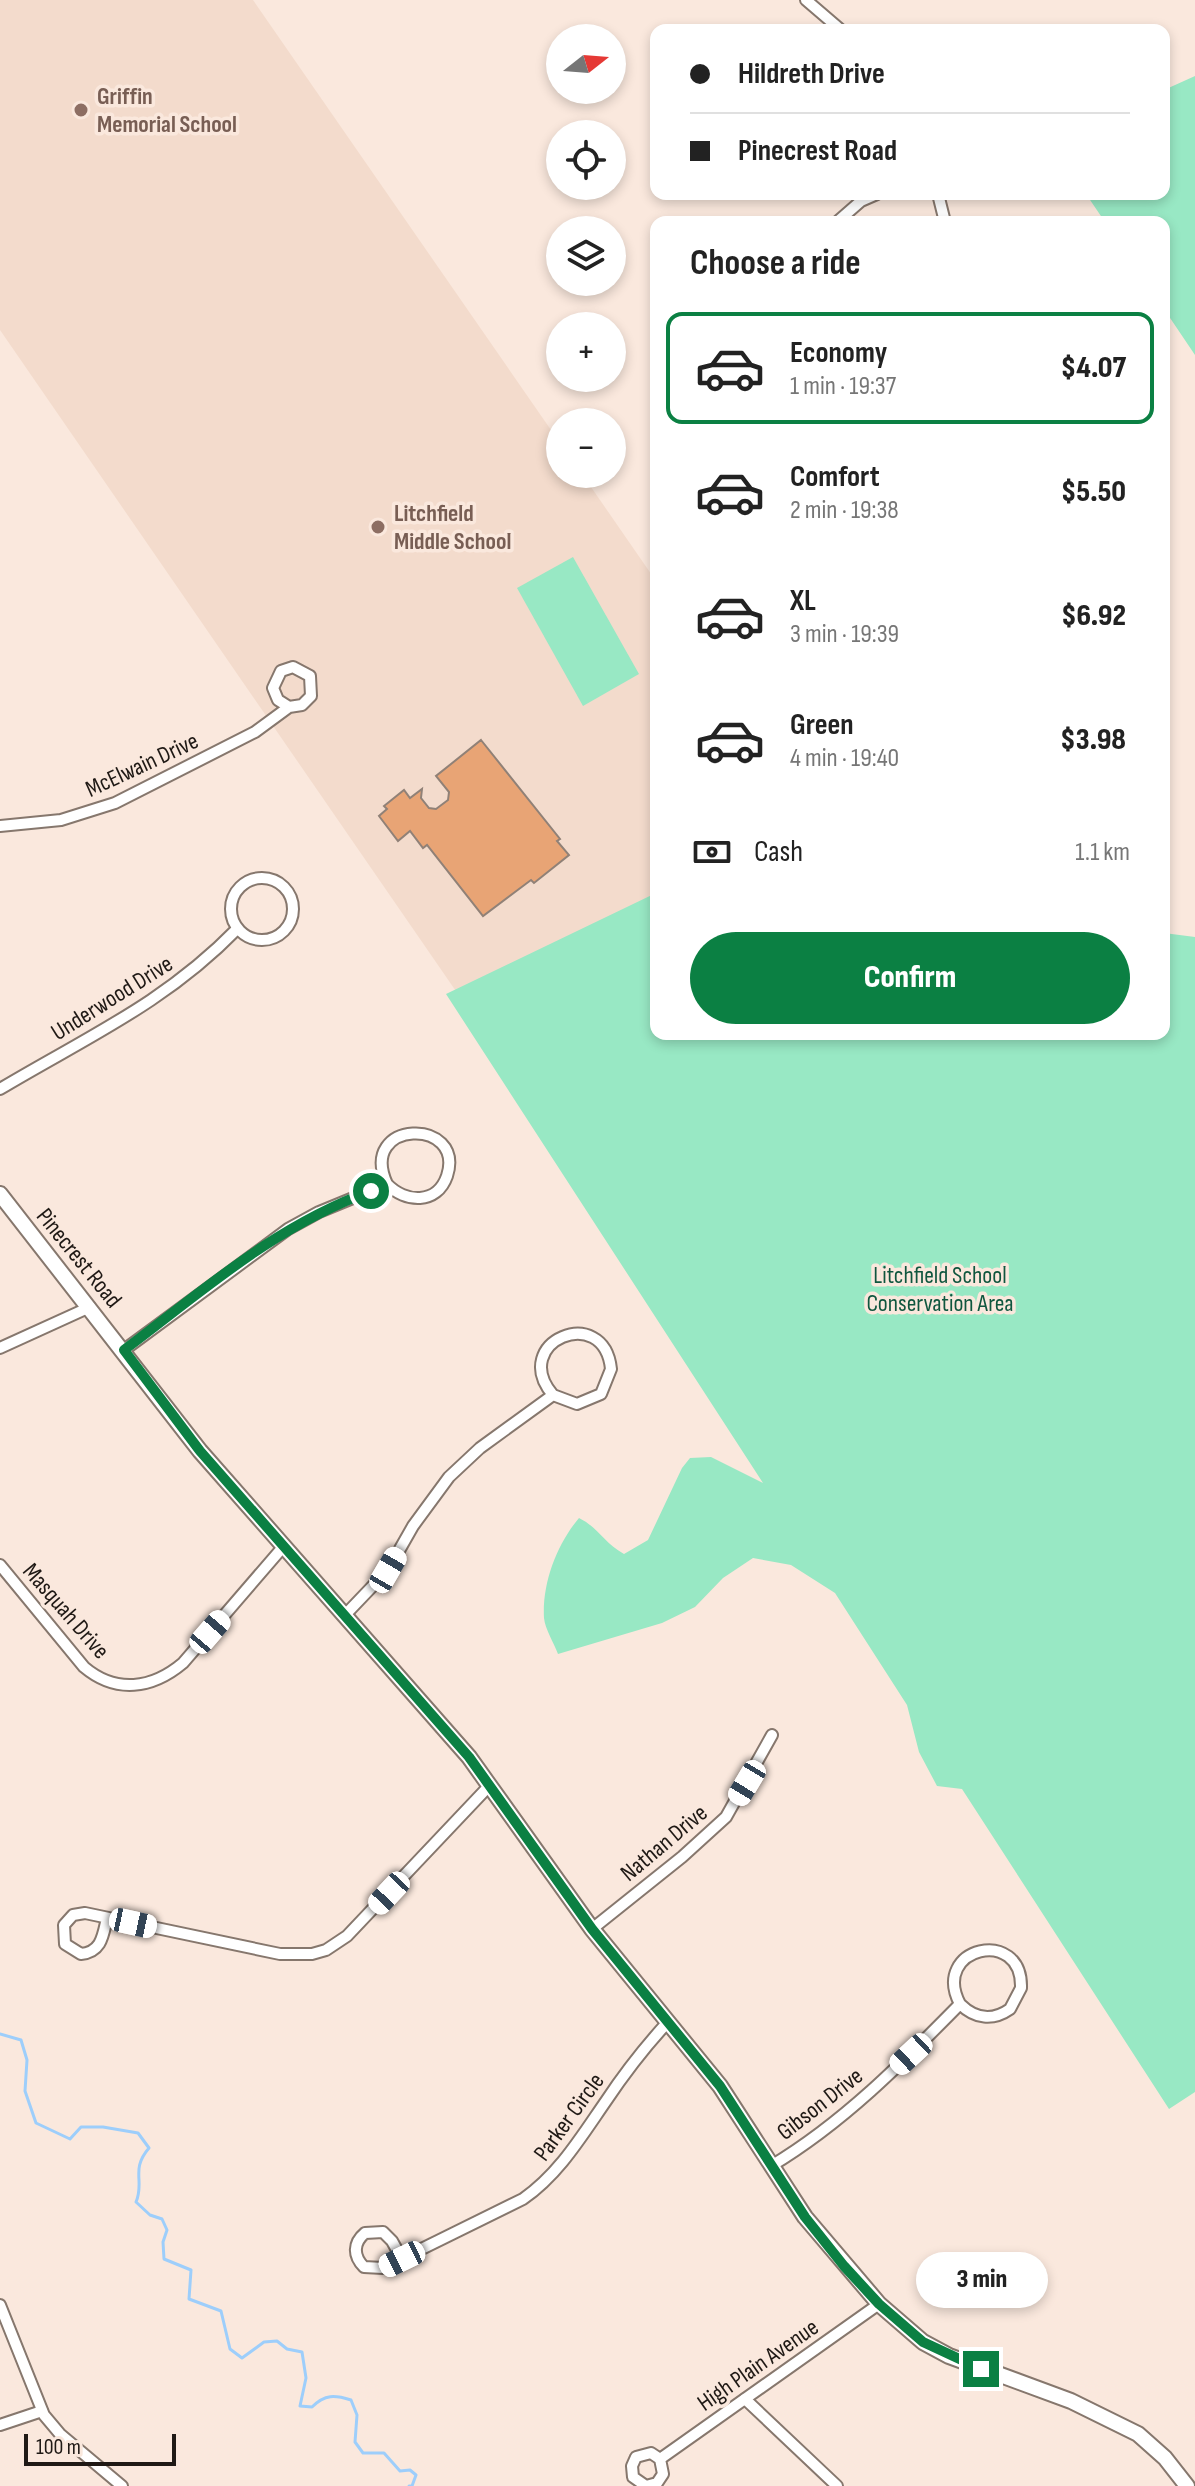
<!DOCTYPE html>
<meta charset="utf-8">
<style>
body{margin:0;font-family:"Sofia Sans Condensed",sans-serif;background:#f6f6f6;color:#222;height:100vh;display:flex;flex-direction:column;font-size:30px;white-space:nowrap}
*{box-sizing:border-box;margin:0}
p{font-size:26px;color:#767676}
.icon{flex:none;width:44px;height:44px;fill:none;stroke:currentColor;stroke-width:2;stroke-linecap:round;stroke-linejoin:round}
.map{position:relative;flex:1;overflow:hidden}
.panel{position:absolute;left:650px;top:216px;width:520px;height:824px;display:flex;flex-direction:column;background:#fff;border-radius:16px;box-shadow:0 4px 12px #0003}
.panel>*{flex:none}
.top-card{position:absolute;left:650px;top:24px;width:520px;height:176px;border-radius:16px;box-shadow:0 4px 12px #0003;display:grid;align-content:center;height:176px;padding:0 40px;background:#fff}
.needle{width:52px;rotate:73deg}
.controls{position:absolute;left:546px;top:24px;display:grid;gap:16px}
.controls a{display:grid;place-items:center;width:80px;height:80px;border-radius:50%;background:#fff;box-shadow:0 4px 12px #0003;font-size:40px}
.scale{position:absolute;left:24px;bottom:20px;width:152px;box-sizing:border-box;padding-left:8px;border:4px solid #1f1915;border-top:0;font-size:22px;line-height:28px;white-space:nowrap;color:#1f1915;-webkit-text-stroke:6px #fae8dd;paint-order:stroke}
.end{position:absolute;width:36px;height:36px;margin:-18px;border:10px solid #0b8043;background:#fff;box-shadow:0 0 0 4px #fff}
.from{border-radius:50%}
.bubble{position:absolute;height:56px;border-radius:28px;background:#fff;box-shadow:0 4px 12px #0003;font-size:26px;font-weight:800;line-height:56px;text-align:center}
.car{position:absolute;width:24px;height:48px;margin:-24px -12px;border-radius:10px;box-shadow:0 0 6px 2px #0007;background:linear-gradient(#fff 24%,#345 0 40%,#fff 0 76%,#345 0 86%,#fff 0)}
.top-card b{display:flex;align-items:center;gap:28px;height:76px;font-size:30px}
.top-card b+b{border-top:2px solid #e0e0e0}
.top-card i{width:20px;height:20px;background:#222}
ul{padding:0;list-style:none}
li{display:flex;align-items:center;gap:24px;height:112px;margin:0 16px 12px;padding:0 24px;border:4px solid transparent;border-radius:16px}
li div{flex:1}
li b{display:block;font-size:30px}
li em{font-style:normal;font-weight:800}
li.current{border-color:#0b8043}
li>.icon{width:72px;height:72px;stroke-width:1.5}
h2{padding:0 40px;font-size:36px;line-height:96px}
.pay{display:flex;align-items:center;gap:20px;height:88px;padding:0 40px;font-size:30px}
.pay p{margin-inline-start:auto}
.cta{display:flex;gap:16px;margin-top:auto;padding:16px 40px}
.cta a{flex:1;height:92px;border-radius:48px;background:#0b8043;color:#fff;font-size:32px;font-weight:800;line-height:92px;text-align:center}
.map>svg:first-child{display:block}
.built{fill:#f3dbcc}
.green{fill:#98e8c4}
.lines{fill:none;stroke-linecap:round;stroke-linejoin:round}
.stream{stroke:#9dcefb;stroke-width:3}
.building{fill:#e8a475;stroke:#908177;stroke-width:2}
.street-casing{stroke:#86776d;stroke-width:14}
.secondary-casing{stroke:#86776d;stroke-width:18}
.street{stroke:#fff;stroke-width:10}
.secondary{stroke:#fff;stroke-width:14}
.route{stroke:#0b8043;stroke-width:10}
.education-dot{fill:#8d6e63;stroke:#fae8dd;stroke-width:3}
.labels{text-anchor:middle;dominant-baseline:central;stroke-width:7;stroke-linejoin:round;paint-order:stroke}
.education-label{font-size:24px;font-weight:bold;fill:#785e54;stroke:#fae8dd;text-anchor:start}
.street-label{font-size:24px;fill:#1f1915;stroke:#fae8dd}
.park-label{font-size:24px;fill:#0f563e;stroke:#fae8dd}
</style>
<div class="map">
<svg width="1195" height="2486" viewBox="0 0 1195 2486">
<rect width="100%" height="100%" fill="#fae8dd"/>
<polygon class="built" points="0,0 253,0 560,443 560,474 582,474 656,581 656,910 460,997 0,330"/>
<g class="green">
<polygon points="1195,76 1195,355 1164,309 1164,222 1105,222 1086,194 1164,194 1164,90"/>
<polygon points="573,557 639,674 583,706 517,588"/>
<path d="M656,893V1034H1164V933L1195,937V2092L1169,2109L962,1789L937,1786L919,1752L907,1705L835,1593L791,1565L753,1558L723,1578L695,1607L662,1623L558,1654C554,1643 545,1629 544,1618C542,1583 557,1544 579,1518C599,1528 603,1542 624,1554L648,1540L682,1468L690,1458L711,1457L763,1483L446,994Z"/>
</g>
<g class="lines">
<path class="stream" d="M0,2034L21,2040L27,2060L25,2091L36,2123L70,2139L81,2127H103L138,2133L149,2148C130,2170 145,2181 136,2202L150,2215L162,2219L167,2230L163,2242L164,2259L191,2270L189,2299L221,2311L230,2349L242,2358L264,2342L277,2341L287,2349L302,2352L306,2378L300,2406L312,2407C325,2394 335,2395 351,2400L357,2415L355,2442L363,2453H384L400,2471L410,2470L416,2475L412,2486H409"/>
</g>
<polygon class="building" points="481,740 560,839 557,841 569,855 534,883 531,880 483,916 427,845 423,848 410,831 398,841 379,816 387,809 384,806 404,790 410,798 422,789 421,798 429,808 436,809 448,800 449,792 436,776"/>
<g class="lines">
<g class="street-casing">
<g id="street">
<polyline points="806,0 841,30"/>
<polyline points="938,194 945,222"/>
<polyline points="837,222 861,201 877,194"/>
<polyline points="0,826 61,820 115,803 255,732 289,707 302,705 311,696 310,676 293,667 281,671 273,688 278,700 289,707"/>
<circle cx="262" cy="909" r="31"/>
<path d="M0,1089C87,1037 165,1003 237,929"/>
<polyline points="0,1348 90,1307"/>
<path d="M124,1350L288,1229L319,1212L387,1184C405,1203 437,1205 447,1176C466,1117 357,1119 387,1184"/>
<path d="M0,1565L84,1667C116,1694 152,1689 183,1663L283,1547"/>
<path d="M345,1615L388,1570L413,1526L449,1477L480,1448L553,1395L577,1404L601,1394L611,1369C604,1302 508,1342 553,1395"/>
<path d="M107,1918C103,1935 102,1952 81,1954L65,1944L64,1925L73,1915L85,1913L280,1954H312L326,1950L347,1936L490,1785"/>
<polyline points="592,1929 682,1857 726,1817 772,1735"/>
<path d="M771,2166C843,2123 902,2063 960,2004C975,2019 993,2021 1010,2009L1021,1988C1023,1926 930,1947 960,2004"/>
<path d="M402,2259L392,2241L383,2232L365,2233C353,2243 353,2256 364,2267L383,2268L523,2199C559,2174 581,2137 606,2101C624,2074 644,2048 667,2023"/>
<polyline points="0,2305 44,2415 60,2434 122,2486"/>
<polyline points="745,2399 837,2486"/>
<polyline points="0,2425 42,2411"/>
<polyline points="660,2459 651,2453 636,2457 632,2466 633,2477 646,2486 657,2483 663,2474 660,2459 879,2304"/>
</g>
</g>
<g class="secondary-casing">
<polyline id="secondary" points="0,1194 200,1451 469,1757 592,1929 720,2086 805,2217 879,2304 923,2342 949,2356 1071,2401 1138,2434 1165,2458 1187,2486"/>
</g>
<use href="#street" class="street"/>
<use href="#secondary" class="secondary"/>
</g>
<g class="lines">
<path class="route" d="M371,1191C275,1226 204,1290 124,1350L200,1451L469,1757L592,1929L720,2086L805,2217L844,2266L879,2304L923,2342L981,2369"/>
</g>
<g class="education-dot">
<circle cx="81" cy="110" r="8"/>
<circle cx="378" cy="527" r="8"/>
</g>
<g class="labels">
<g class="education-label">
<text x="97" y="96">Griffin<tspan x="97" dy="28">Memorial School</tspan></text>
<text x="394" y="513">Litchfield<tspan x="394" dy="28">Middle School</tspan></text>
</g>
<g class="street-label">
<text transform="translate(142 765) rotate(-25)">McElwain Drive</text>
<text transform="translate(112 998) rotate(-32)">Underwood Drive</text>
<text transform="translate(79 1258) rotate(51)">Pinecrest Road</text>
<text transform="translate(66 1611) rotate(49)">Masquah Drive</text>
<text transform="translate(664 1843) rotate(-40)">Nathan Drive</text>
<text transform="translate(820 2104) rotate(-38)">Gibson Drive</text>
<text transform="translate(569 2117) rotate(-54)">Parker Circle</text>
<text transform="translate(758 2365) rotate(-35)">High Plain Avenue</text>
</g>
<g class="park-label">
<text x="940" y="1275">Litchfield School<tspan x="940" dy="28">Conservation Area</tspan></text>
</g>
</g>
</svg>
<div class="controls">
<a><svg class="needle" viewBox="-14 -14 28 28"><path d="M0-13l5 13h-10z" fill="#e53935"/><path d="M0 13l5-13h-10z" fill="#767676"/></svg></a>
<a><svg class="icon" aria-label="locate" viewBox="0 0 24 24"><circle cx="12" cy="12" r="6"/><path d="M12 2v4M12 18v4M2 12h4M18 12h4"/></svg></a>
<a><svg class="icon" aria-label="layers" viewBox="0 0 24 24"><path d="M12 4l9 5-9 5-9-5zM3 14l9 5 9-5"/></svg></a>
<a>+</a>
<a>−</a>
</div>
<div class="scale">100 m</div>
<i class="end from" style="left:371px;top:1191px"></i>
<i class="end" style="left:981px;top:2369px"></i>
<div class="bubble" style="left:916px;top:2252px;width:132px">3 min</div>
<i class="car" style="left:388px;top:1570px;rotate:30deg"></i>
<i class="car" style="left:210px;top:1632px;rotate:41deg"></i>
<i class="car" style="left:747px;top:1783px;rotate:211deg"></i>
<i class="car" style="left:389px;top:1893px;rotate:223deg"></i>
<i class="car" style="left:133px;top:1923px;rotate:102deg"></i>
<i class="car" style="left:911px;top:2054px;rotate:227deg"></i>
<i class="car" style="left:402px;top:2259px;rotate:244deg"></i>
<div class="top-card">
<b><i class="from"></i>Hildreth Drive</b>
<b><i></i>Pinecrest Road</b>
</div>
<section class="panel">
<h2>Choose a ride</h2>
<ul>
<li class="current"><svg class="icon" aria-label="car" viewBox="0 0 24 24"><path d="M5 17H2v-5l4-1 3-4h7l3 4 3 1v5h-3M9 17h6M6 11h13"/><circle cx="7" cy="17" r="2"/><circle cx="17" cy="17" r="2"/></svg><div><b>Economy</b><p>1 min · 19:37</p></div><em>$4.07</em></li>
<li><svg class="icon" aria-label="car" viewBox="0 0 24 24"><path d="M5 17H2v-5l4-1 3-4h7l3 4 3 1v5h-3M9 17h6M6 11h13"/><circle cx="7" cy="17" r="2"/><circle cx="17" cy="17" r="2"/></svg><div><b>Comfort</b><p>2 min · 19:38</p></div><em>$5.50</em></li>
<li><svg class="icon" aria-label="car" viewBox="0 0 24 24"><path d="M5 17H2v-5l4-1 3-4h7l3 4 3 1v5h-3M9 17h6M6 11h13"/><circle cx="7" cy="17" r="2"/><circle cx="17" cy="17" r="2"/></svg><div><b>XL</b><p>3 min · 19:39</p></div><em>$6.92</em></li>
<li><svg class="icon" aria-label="car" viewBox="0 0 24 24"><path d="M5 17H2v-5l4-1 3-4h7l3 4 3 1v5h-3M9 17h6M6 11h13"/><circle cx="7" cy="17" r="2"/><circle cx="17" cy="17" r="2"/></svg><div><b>Green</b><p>4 min · 19:40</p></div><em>$3.98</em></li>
</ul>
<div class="pay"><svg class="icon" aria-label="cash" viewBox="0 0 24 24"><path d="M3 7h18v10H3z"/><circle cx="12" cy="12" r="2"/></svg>Cash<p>1.1 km</p></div>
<div class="cta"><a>Confirm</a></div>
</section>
</div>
